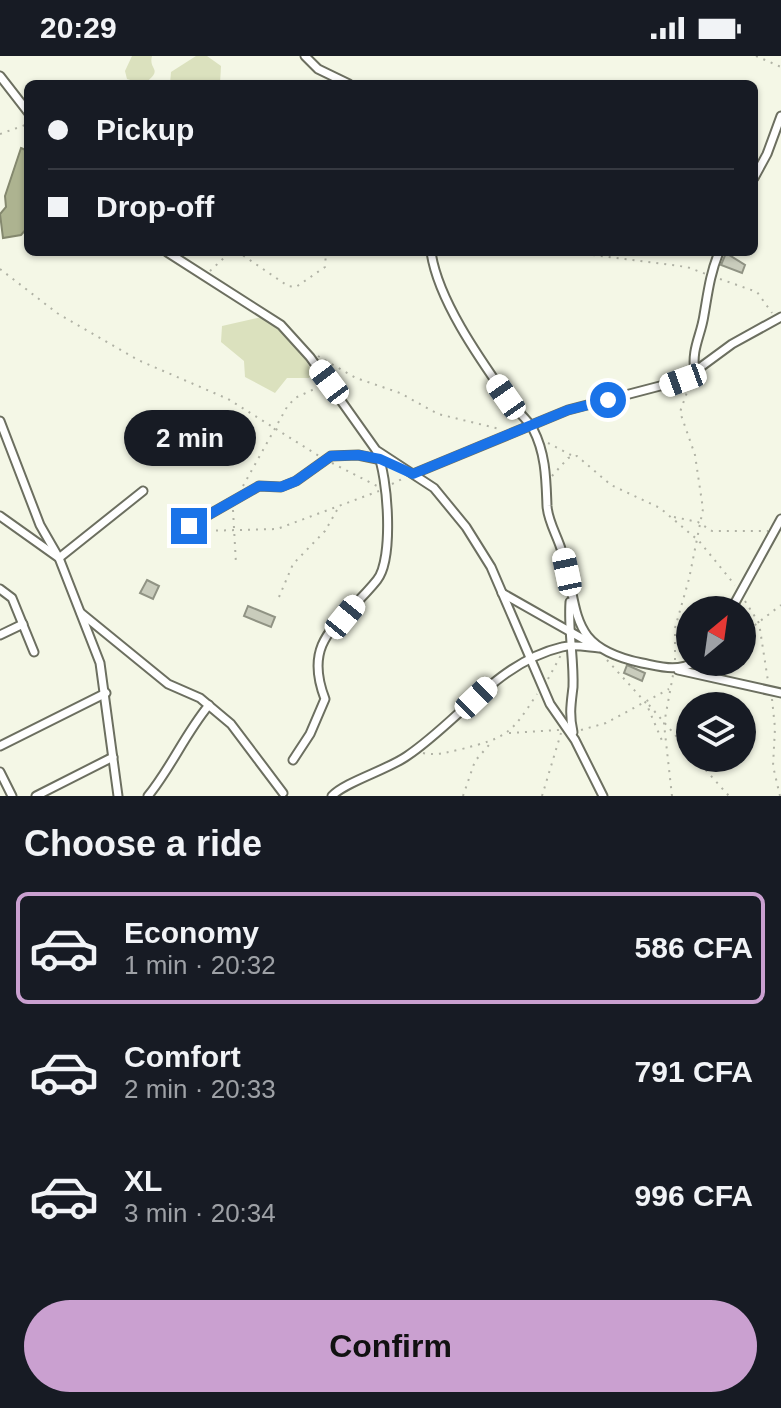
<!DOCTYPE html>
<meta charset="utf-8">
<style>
body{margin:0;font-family:Helvetica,sans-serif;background:#242831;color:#f1f3f6;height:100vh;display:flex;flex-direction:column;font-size:30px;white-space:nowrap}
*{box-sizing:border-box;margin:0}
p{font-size:26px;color:#9ea1a6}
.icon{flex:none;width:44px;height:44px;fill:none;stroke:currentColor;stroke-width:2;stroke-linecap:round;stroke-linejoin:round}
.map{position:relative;height:740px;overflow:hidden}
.panel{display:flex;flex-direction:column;background:#171b24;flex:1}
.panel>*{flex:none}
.guide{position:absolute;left:24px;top:24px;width:734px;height:176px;border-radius:12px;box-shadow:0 2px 6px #0004;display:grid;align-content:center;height:176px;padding:0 24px;background:#171b24}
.needle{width:52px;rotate:29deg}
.controls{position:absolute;left:676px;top:540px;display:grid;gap:16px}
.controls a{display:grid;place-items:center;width:80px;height:80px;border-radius:50%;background:#171b24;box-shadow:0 2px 6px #0004;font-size:40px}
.end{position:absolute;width:36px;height:36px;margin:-18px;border:10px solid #1a73e8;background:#fff;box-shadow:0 0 0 4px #fff}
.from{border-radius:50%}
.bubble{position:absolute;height:56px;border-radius:28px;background:#171b24;box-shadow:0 2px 6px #0004;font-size:26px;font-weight:700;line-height:56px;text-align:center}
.car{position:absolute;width:24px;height:48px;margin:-24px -12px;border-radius:10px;box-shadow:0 0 6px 2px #0007;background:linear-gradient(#fff 24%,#345 0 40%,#fff 0 76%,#345 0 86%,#fff 0)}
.guide b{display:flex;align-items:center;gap:28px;height:76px;font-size:30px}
.guide b+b{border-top:2px solid #363941}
.guide i{width:20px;height:20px;background:#f1f3f6}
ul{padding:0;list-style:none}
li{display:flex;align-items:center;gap:24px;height:112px;margin:0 16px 12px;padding:0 8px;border:4px solid transparent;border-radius:12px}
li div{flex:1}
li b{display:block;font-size:30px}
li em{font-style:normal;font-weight:700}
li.active{border-color:#caa0d0}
li>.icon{width:72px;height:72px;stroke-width:1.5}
h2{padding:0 24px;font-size:36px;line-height:96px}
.primary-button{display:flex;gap:16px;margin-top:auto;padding:16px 24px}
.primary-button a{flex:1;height:92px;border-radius:48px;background:#caa0d0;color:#111;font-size:32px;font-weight:700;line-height:92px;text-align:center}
.status{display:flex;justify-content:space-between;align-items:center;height:56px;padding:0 40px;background:#171b24;direction:ltr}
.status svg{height:22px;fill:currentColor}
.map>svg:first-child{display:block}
.green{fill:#dbe1be}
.water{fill:#adb390;stroke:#84886e;stroke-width:2}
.building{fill:#c9ccbc;stroke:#909384;stroke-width:2}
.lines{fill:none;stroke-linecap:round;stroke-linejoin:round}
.minor-casing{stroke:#6c6f60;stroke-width:11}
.path{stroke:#b0b2a5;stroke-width:2;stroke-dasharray:2 6;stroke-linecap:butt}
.minor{stroke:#fff;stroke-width:7}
.route{stroke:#1a73e8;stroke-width:10}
</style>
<div class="status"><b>20:29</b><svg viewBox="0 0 49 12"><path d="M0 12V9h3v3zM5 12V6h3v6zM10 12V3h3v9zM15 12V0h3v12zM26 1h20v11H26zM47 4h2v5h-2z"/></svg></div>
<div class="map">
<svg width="781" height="740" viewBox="0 0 781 740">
<rect width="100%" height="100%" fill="#f4f7e6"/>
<g class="green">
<path d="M132,0H152C148,15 165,12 144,28L127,23L125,15Z"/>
<polygon points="196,0 207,0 221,10 220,28 170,28 171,16"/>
<path d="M262,261C283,272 304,295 312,317L309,322H287L275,337L245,321L244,305L221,286L222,270Z"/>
</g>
<polygon class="water" points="21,92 28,95 28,171 21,179 3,182 0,158 6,151 5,140"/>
<g class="building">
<polygon points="726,197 745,209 742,217 721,209"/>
<polygon points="147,524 159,530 153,543 140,537"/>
<polygon points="248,550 275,561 271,571 244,560"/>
<polygon points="627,609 645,617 642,625 624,617"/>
</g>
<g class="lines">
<g class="minor-casing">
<g id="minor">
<polyline points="305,0 318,13 349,28"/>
<polyline points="0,20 28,56"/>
<polyline points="754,122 767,98 781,60"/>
<polyline points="167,196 281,269 310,301 376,394 434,432 466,471 491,511 550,648 575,684 603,740"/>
<path d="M431,196C438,245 482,306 510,346C517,355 528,364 533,373C546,398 546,424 547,450C548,466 558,481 562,496C581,557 566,591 642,607C662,611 677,616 695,606"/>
<path d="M695,316C691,293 701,280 704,259C708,236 710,218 719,196"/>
<polyline points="0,365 40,469 59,502 143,435"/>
<polyline points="413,418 568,354 683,324 732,288 781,261"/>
<polyline points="0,460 59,502 100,607 118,740"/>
<polyline points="189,470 259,430 281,431 296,425 331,400 358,399 382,404"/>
<polyline points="0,533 12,542 34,596"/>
<path d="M570,546C568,575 574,603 573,631C571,648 569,659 573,676"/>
<polyline points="731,554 781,463"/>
<polyline points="81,557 168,628 200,642 231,668 283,737"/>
<polyline points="0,579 23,568"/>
<polyline points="678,614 781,637"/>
<polyline points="0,690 106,637"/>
<path d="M293,704L310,678L325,643C301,581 343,567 377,524C394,503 388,420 377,396"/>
<polyline points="0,716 12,740"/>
<polyline points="36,740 113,701"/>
<path d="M148,740C171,712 185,678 209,649"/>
<path d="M332,740C345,726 387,714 407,700C459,665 498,606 562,591C573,588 587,591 599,592L502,537"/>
</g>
</g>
<g class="path">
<polyline points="756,0 781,11"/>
<polyline points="0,78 28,68"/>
<polyline points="569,196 687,211 706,218"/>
<polyline points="0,213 57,257 138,304 228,343 319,400"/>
<polyline points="210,215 227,199 241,198 288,230 296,231 325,211 326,196"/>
<polyline points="720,223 757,236 772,257"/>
<polyline points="318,300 356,322 400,337 438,358 500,373"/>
<polyline points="548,387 571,399"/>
<polyline points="332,407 379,431"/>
<polyline points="552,420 568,402 577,400 611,429 660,452 699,485 735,529"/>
<polyline points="392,428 404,422"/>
<polyline points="243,430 287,351 295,342 323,329"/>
<polyline points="233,454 236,508"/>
<polyline points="674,461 698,466 712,475 768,475"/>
<polyline points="200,475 277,473 379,435"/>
<polyline points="279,541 293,508 325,475 337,454"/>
<polyline points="745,545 759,567 768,625"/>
<polyline points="742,579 781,549"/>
<polyline points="607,604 646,647 663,687"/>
<polyline points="675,604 675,572 689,523 703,453 695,399 680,356 690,328"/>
<polyline points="548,623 562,597"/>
<polyline points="772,643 775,672 773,710 780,740"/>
<polyline points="649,649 690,696"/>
<polyline points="581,674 606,667 669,633"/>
<polyline points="509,677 559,674"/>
<path d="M423,697C437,700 448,696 462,693C508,681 511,678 537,638"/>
<polyline points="695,702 729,740"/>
<polyline points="463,740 475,705 489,689"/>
<polyline points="542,740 561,677"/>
<polyline points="672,740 664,668 673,619"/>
</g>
<use href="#minor" class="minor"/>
</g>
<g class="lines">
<polyline class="route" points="189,470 259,430 281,431 296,425 331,400 358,399 380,403 413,418 568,354 608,344"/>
</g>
</svg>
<div class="controls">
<a><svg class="needle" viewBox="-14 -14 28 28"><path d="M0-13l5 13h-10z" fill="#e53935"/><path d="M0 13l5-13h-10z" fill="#9ea1a6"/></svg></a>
<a><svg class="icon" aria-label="layers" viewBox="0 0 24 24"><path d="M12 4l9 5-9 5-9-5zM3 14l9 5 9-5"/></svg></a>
</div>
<i class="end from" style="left:608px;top:344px"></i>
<i class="end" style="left:189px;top:470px"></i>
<div class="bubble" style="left:124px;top:354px;width:132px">2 min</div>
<i class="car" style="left:683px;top:324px;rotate:250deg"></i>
<i class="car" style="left:329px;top:326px;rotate:323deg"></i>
<i class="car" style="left:506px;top:341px;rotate:325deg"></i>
<i class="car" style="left:567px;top:516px;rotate:348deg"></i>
<i class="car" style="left:345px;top:561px;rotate:39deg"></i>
<i class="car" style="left:476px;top:642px;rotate:46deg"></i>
<div class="guide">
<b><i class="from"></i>Pickup</b>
<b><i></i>Drop-off</b>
</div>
</div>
<section class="panel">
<h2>Choose a ride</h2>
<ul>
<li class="active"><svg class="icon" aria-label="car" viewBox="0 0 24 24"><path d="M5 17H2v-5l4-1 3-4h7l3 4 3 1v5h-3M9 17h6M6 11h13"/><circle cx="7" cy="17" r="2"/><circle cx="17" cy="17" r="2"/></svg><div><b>Economy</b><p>1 min · 20:32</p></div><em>586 CFA</em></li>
<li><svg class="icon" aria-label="car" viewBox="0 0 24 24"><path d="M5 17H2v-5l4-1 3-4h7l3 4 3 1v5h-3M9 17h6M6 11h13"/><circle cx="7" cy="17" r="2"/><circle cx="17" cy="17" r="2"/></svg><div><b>Comfort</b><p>2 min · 20:33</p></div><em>791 CFA</em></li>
<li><svg class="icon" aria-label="car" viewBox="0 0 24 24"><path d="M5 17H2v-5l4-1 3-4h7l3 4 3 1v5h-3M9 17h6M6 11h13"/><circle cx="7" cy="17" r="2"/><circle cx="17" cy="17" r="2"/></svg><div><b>XL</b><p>3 min · 20:34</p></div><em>996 CFA</em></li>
</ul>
<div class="primary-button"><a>Confirm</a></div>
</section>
